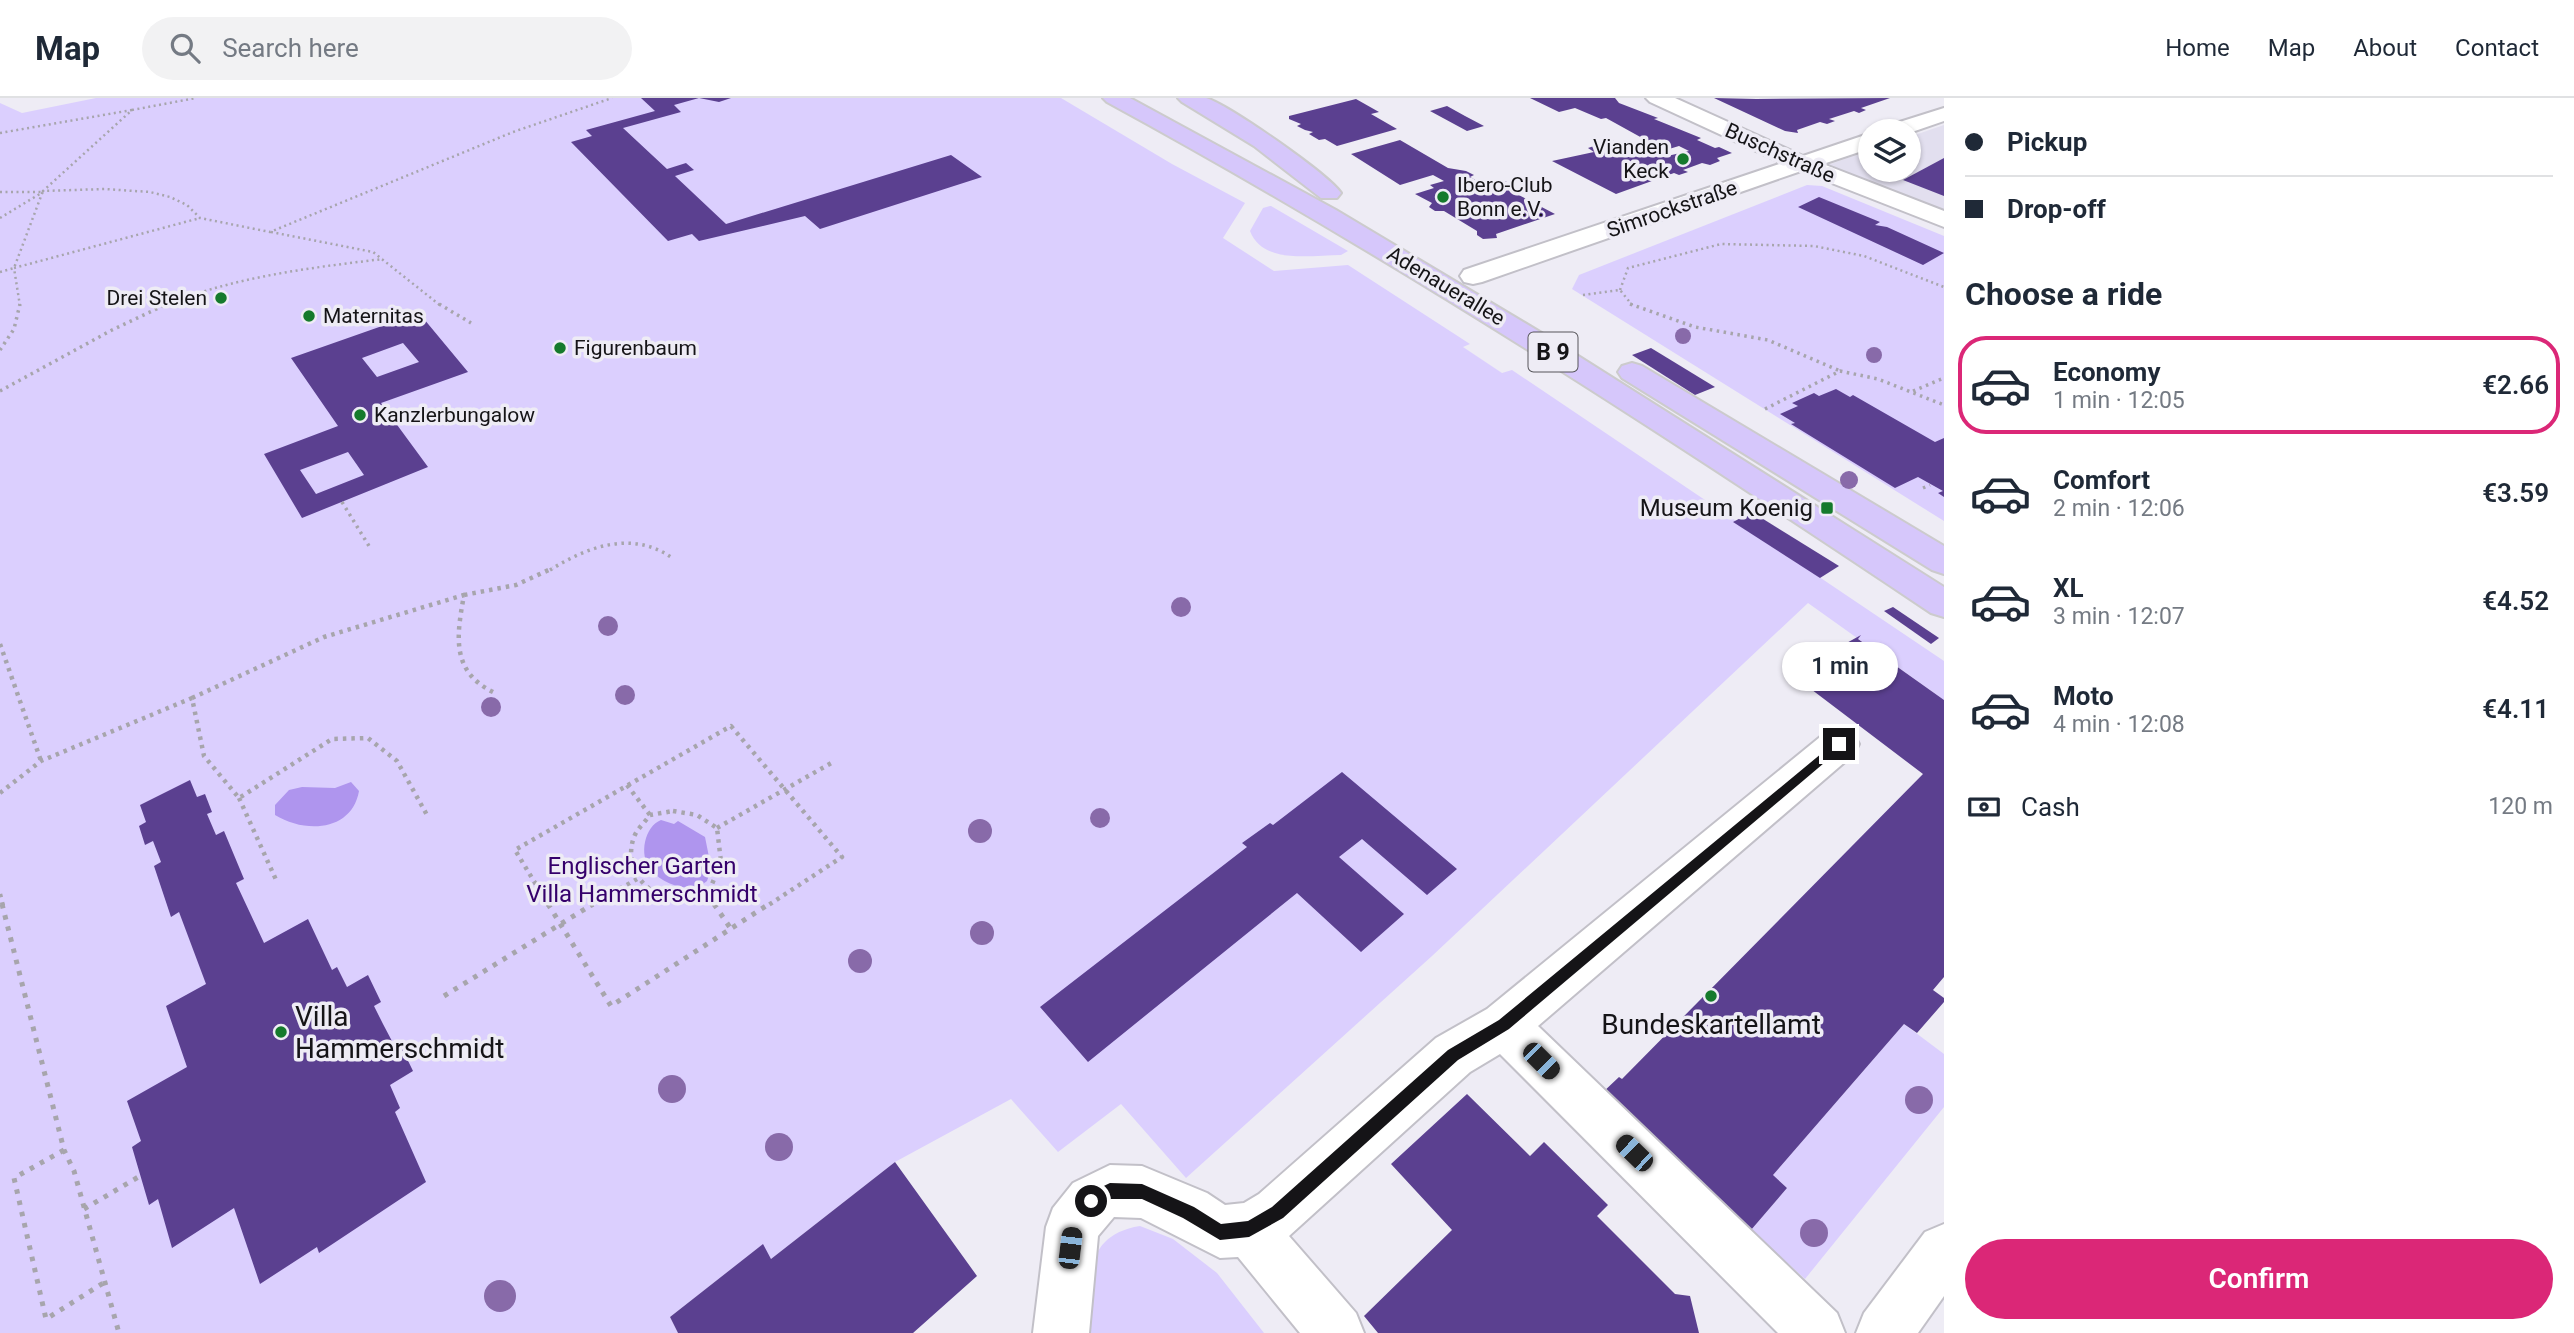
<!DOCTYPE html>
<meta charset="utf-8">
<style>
body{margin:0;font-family:Roboto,sans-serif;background:#f2f2f3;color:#1f2937;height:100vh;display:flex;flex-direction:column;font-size:26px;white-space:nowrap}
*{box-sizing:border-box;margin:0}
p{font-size:23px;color:#747a83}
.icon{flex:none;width:38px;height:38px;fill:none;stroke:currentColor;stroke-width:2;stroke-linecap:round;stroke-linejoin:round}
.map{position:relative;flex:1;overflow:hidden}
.panel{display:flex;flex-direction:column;background:#fff;width:630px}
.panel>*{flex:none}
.top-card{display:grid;align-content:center;height:154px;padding:0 21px;background:#fff}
.tools{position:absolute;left:1858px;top:21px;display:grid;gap:14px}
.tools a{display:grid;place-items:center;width:63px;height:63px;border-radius:50%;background:#fff;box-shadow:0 2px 5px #0004;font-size:35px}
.end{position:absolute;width:32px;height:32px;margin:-16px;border:9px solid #151417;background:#fff;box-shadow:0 0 0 4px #fff}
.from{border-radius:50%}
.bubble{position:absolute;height:49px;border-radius:24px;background:#fff;box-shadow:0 2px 5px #0004;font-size:23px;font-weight:600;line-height:49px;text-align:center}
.car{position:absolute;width:21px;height:42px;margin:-21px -10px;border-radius:9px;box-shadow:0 0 5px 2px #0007;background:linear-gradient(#222 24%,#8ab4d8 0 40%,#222 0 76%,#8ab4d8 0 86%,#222 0)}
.top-card b{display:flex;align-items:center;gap:24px;height:66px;font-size:26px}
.top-card b+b{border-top:2px solid #e0e1e3}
.top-card i{width:18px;height:18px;background:#1f2937}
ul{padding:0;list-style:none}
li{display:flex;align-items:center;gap:21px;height:98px;margin:0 14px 10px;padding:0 7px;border:4px solid transparent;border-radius:28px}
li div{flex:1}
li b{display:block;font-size:26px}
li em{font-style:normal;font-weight:600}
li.active{border-color:#db2777}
li>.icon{width:63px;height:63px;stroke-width:1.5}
h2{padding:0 21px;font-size:32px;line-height:84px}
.pay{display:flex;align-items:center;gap:18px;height:77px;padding:0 21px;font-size:26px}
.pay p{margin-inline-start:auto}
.action{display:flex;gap:14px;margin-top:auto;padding:14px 21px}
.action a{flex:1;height:80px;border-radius:42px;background:#db2777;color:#fff;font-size:28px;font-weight:600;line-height:80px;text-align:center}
header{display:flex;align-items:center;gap:42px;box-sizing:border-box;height:98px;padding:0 35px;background:#fff;border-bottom:2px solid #e0e1e3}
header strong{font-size:33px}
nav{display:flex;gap:38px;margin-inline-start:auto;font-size:24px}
.search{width:490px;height:63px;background:#f2f2f3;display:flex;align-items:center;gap:18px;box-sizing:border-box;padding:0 24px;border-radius:38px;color:#747a83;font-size:26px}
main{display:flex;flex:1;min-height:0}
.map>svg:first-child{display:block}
.built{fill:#e2dfef}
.green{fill:#dbcffe}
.water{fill:#af95ee}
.building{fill:#5b4090;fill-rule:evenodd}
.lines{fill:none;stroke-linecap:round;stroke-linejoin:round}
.minor-casing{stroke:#c2c0c8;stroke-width:4}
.major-casing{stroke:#cccbcc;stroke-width:4}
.path-far3{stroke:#a7a5ac;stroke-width:2.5;stroke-dasharray:2 3.5;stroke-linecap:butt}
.path-far2{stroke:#a7a5ac;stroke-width:3.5;stroke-dasharray:2.5 4.5;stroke-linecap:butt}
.path-far1{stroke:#a7a5ac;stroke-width:4.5;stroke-dasharray:3.5 5;stroke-linecap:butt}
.path{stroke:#a7a5ac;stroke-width:5;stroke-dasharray:4.5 7;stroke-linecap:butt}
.minor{fill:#fff;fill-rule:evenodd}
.major{fill:#d6c7fb;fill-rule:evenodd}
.tree{fill:#886aa9}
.route{fill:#151417}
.poi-dot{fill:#157a2c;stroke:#eeecf5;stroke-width:2.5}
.labels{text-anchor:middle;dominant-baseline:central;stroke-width:7;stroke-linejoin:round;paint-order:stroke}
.far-poi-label{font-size:21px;fill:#151417;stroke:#eeecf5;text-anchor:start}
.far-street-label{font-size:21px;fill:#151417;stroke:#eeecf5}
.shield{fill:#eeecf5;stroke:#56555a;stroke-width:2}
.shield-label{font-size:23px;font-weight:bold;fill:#151417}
.poi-label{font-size:24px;fill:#151417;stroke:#eeecf5;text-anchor:end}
.park-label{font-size:24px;fill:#35006b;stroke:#eeecf5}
.near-poi-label{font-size:28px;fill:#151417;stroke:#eeecf5;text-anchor:start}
</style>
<header>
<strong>Map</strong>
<div class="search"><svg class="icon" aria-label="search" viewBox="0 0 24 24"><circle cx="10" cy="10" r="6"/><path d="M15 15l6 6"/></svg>Search here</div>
<nav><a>Home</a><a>Map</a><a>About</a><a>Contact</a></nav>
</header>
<main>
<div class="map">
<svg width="1944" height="1235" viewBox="0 0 1944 1235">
<rect width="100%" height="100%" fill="#eeecf5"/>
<polygon class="built" points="1944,27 1944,130 1804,75 1871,52 1871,72 1909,72 1909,39"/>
<g class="green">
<polygon points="96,0 1061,0 1172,66 1245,105 1223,140 1274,173 1348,167 1470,246 1463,249 1502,275 1512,272 1944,563 1944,602 1808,505 1432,858 1186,1080 1121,1006 1058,1054 1011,1001 895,1064 771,1161 762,1147 670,1219 678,1235 0,1235 0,5 22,15"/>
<polygon points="1807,87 1822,88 1944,138 1944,423 1572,191 1579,177"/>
<path d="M1270,108H1271L1348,153L1341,157C1311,157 1263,167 1250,133L1263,110Z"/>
<polygon points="1904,926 1944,956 1944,1009 1805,1181 1751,1132 1787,1090 1773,1077"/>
<path d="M1140,1128L1173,1141L1217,1175L1264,1235H1090C1087,1188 1082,1137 1140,1128Z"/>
</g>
<g class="water">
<path d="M351,684L359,693C352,733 306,736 275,717V707L289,692L302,689L335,690Z"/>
<path d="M661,722L674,726L678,723L705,739L711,769L708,771L710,774L707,783L699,789C683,792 663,786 651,772C638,757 645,728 661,722Z"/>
</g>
<g class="building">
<polygon points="641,0 731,0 719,4 699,0 674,7 681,14 623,30 667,71 686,65 694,72 675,78 726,126 951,57 982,79 820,131 805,118 699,143 692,136 668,143 571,44 592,38 586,32 655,13"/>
<polygon points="1530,0 1615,0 1619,5 1658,20 1654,21 1701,40 1697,42 1715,50 1719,49 1732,55 1717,60 1720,63 1710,67 1702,65 1683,72 1688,74 1679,77 1674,75 1616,96 1552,63 1594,54 1588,50 1612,42 1633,52 1643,49 1663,59 1689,53 1679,48 1669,51 1657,45 1653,46 1606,20 1601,21 1575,10 1559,14"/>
<polygon points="1714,0 1756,1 1890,0 1861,10 1866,12 1859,15 1854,13 1829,21 1835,23 1827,26 1820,24 1797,32 1798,35 1785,33"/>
<polygon points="1356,1 1379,14 1371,16 1397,31 1337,48 1325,41 1319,42 1309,36 1313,34 1305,32 1297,28 1301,26 1289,21 1289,18"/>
<polygon points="1447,8 1465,18 1484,28 1467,33 1430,13"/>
<polygon points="1400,42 1448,70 1466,73 1474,77 1470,79 1488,89 1505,83 1517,90 1509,92 1555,116 1496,136 1497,140 1483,141 1477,137 1477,133 1444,113 1435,113 1429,109 1432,105 1415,96 1434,90 1430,87 1444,83 1433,77 1400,87 1351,56"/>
<polygon points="1944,60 1944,98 1903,82"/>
<polygon points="1819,99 1880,124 1875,127 1887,129 1944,155 1923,167 1798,109"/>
<path d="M419,215L468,274L381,305L428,369L302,420L264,356L338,328L291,260ZM403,245L419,264L377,279L362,260ZM348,354L364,377L316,396L300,372Z"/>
<polygon points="1651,250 1715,289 1695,297 1632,257"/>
<polygon points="1836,291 1850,299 1853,297 1935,344 1944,340 1944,399 1938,395 1943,393 1918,379 1895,390 1791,326 1795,325 1780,316 1798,308 1792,305 1814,295 1819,298"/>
<polygon points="1752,414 1839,468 1820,480 1733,424"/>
<polygon points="1893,509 1939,540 1931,546 1884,513"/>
<polygon points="1861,537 1858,541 1944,602 1944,879 1933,892 1944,900 1944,904 1917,935 1904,926 1773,1077 1787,1090 1751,1132 1601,996 1619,979 1622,981 1923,676 1795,579 1789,577"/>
<polygon points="1342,674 1457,771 1427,797 1362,741 1339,759 1404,816 1361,854 1297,795 1088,964 1040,909 1247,749 1242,745 1270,725 1273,727"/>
<polygon points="190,682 197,699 205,696 212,714 207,716 216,737 224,733 244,781 236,785 264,845 308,821 332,872 337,869 347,889 368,877 381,904 374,908 383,926 393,945 398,942 413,973 390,987 400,1010 395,1014 426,1084 319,1155 317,1149 260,1186 234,1110 172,1150 158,1101 149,1107 132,1049 141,1043 127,1003 187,969 166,908 206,886 179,814 171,819 154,768 161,764 153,743 145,747 139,728 146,724 140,707"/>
<polygon points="1467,996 1530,1058 1544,1044 1608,1107 1597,1118 1675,1196 1690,1198 1699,1235 1378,1235 1364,1218 1452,1132 1391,1066"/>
<polygon points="895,1064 977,1178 913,1235 678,1235 670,1219 763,1146 771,1161"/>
</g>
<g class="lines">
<g class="minor-casing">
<g id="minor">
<polygon points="1646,0 1675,0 1803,58 1871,35 1871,50 1823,66 1944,113 1944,129 1801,73 1482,184 1473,186 1464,184 1460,178 1464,172 1782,65 1650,4"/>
<polygon points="1944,10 1944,23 1909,35 1909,33 1884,33 1887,28"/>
<polygon points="1839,630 1853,635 1859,646 1853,657 1538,928 1837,1215 1845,1235 1778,1235 1500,956 1470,974 1289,1138 1356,1215 1364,1235 1300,1235 1238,1159 1220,1160 1141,1120 1114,1119 1098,1138 1089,1235 1033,1235 1046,1129 1053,1110 1073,1085 1110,1067 1142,1068 1207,1095 1225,1107 1244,1105 1259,1096 1436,940 1487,911 1825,635"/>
<polygon points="1944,1126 1944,1198 1918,1235 1856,1235 1864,1215 1925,1134"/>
</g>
</g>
<g class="major-casing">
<g id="major">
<path d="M1103,0H1130L1336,112L1545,237L1944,489V519L1931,515C1662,335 1392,159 1107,4Z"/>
<path d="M1178,0C1187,0 1198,0 1206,0C1229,7 1328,76 1341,95L1337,100H1321L1254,48L1182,4Z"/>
<polygon points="1632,265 1642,268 1944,448 1944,476 1932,472 1622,280 1618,274 1622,268"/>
</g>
</g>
<g class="path-far3">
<polyline points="132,12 196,0"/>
<polyline points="0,35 132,12 43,93 105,91 150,94 170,99 187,107 200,120 270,134 513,34 612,0"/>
<polyline points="0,94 42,94"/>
<polyline points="0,120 43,94"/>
<polyline points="271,134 373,154 441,208"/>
<polyline points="0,174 14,170 43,93"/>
<polyline points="1620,192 1628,170 1721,146 1814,148 1864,158 1944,189"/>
<polyline points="1583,197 1620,192 1633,208"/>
<polyline points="20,208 14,170 200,120"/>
<path d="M163,208C233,179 308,170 383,161"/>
</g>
<g class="path-far2">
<polyline points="439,206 471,225"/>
<polyline points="1630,206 1695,229 1768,242 1840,273"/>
<polyline points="0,252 14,231 20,206"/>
<polyline points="0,293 112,232 167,206"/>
<polyline points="1913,293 1944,280"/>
<polyline points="1765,311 1840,273 1878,281 1944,307"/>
<polyline points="1923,390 1930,387"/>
<polyline points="342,404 369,448"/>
<path d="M550,472C587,449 631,432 671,459"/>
</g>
<g class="path-far1">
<polyline points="464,497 516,487 553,470"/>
<polyline points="0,546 41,663"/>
<path d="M192,600L324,539L464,497C457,536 450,573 493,594"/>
<polyline points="627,687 650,717"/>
<polyline points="0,695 41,663 192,600 204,658 239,700 332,641 368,640 397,663 427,717"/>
<polyline points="239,700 277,784"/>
<path d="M673,713L697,717L717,730L721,764L708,796C699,798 690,802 681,802C649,802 622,771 634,739C637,731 645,724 650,717Z"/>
<polyline points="717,730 833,664"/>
<polyline points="0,796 3,808"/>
<polyline points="708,796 716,808"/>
<polyline points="549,808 515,752 731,628 842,759 767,808"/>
<polyline points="590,808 637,781"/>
</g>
<g class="path">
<polyline points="2,806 64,1052 74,1073 119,1235"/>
<polyline points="548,806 611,908 769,806"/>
<polyline points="714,806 731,831"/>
<polyline points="444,898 593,806"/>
<polyline points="64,1052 14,1080 46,1221 105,1184"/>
<polyline points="84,1111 140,1078"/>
</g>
<use href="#minor" class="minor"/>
<use href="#major" class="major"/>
</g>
<g class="tree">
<circle cx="1683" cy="238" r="8"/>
<circle cx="1874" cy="257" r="8"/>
<circle cx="1849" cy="382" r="9"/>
<circle cx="1181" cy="509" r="10"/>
<circle cx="608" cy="528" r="10"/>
<circle cx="625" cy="597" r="10"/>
<circle cx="491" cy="609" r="10"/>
<circle cx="1100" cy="720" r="10"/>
<circle cx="980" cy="733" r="12"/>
<circle cx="982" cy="835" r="12"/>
<circle cx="860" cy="863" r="12"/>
<circle cx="672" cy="991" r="14"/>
<circle cx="1919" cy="1002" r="14"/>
<circle cx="779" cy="1049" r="14"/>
<circle cx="1814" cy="1135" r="14"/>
<circle cx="500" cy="1198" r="16"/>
</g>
<polygon class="route" points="1839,641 1843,643 1843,649 1509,931 1458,962 1283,1120 1249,1139 1220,1142 1183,1120 1142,1101 1111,1101 1091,1111 1085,1108 1083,1103 1085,1097 1110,1085 1142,1086 1194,1109 1221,1126 1248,1123 1272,1109 1448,952 1499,922"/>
<g class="poi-dot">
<circle cx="1683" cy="61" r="7"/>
<circle cx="1443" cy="99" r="7"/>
<circle cx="221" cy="200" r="7"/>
<circle cx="309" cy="218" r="7"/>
<circle cx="560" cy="250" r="7"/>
<circle cx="360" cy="317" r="7"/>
<rect x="1820" y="403" width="14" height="14" rx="3.5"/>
<circle cx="1711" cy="898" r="7"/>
<circle cx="281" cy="934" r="7"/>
</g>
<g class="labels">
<g class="far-poi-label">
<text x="1669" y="49" text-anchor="end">Vianden<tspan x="1669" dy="24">Keck</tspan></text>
<text x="1457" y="87">Ibero-Club<tspan x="1457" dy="24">Bonn e.V.</tspan></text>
<text x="207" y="200" text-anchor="end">Drei Stelen</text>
<text x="323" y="218">Maternitas</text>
<text x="574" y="250">Figurenbaum</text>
<text x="374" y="317">Kanzlerbungalow</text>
</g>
<g class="far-street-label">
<text transform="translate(1780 55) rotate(24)">Buschstraße</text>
<text transform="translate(1672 111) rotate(-19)">Simrockstraße</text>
<text transform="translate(1446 188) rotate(31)">Adenauerallee</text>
</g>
<rect class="shield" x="1528.5" y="234.5" width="49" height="39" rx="5"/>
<g class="shield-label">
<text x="1553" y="254">B 9</text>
</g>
<g class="poi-label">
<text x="1813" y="410">Museum Koenig</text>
</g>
<g class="park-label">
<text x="642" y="768">Englischer Garten<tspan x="642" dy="28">Villa Hammerschmidt</tspan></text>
</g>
<g class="near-poi-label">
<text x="295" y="918">Villa<tspan x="295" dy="32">Hammerschmidt</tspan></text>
<text x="1711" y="926" text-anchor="middle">Bundeskartellamt</text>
</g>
</g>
</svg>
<div class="tools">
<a><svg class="icon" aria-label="layers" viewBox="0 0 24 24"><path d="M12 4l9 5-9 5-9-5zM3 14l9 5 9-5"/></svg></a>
</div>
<i class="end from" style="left:1091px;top:1103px"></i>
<i class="end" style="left:1839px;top:646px"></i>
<div class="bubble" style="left:1782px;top:544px;width:116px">1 min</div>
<i class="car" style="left:1541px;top:963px;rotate:135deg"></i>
<i class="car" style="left:1634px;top:1055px;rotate:314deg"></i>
<i class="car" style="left:1070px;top:1150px;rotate:7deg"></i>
</div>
<section class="panel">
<div class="top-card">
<b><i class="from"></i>Pickup</b>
<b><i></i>Drop-off</b>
</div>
<h2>Choose a ride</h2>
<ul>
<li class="active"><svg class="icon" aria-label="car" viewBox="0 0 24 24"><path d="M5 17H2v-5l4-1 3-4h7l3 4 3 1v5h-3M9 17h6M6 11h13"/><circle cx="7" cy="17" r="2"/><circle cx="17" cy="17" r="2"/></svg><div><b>Economy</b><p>1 min · 12:05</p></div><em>€2.66</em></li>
<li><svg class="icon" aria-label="car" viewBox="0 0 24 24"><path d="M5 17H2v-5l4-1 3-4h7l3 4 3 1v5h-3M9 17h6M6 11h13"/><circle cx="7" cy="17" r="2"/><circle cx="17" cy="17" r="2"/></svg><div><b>Comfort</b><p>2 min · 12:06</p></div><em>€3.59</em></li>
<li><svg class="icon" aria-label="car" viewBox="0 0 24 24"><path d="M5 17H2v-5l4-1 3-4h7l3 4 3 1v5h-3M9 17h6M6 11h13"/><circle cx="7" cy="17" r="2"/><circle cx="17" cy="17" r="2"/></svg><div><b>XL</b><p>3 min · 12:07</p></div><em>€4.52</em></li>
<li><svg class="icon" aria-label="car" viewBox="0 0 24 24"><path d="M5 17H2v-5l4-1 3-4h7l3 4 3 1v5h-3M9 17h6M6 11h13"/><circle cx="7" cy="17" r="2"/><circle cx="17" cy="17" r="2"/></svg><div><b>Moto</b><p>4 min · 12:08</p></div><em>€4.11</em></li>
</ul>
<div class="pay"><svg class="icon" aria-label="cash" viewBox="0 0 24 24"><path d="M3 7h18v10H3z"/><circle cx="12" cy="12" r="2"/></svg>Cash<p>120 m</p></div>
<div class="action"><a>Confirm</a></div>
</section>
</main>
